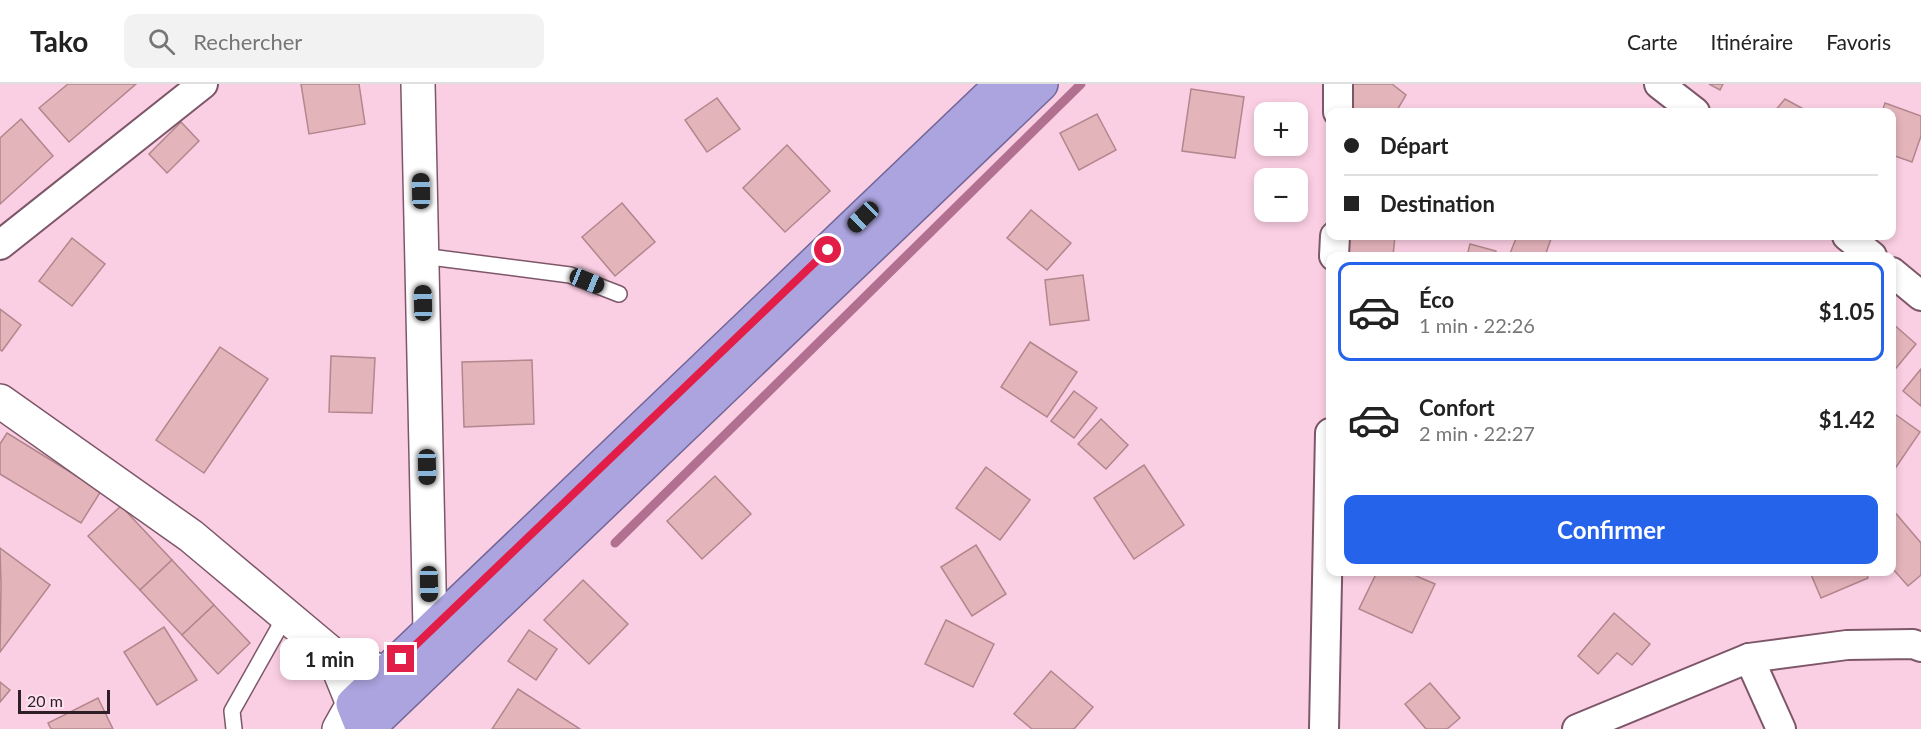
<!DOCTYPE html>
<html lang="fr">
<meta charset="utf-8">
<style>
body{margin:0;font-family:Lato,sans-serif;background:#f2f2f2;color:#222;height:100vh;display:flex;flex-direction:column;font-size:22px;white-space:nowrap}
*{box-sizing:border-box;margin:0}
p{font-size:20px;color:#767676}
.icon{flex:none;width:33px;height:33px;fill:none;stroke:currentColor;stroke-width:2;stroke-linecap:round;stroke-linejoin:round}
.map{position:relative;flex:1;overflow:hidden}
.drawer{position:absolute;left:1326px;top:168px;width:570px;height:324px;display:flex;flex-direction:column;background:#fff;border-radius:12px;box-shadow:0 3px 9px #0003}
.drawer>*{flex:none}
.hud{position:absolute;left:1326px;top:24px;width:570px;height:132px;border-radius:12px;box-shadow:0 3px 9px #0003;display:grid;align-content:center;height:132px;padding:0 18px;background:#fff}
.tools{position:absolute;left:1254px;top:18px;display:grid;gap:12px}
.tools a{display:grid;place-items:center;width:54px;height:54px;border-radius:12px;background:#fff;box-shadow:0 3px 9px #0003;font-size:30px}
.scale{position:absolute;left:18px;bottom:15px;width:92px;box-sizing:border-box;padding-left:6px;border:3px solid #2e1e26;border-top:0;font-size:16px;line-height:21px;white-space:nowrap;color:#2e1e26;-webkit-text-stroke:4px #fde2ee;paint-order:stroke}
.end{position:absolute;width:27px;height:27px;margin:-14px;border:8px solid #e11d48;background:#fff;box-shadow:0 0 0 3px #fff}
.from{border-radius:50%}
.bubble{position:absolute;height:42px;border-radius:12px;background:#fff;box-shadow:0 3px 9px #0003;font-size:20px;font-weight:700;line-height:42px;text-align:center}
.car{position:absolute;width:18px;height:36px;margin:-18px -9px;border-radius:8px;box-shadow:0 0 4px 2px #0007;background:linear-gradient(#222 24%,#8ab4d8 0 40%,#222 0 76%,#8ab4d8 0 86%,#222 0)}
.hud b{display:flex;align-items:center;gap:21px;height:57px;font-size:22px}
.hud b+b{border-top:2px solid #e0e0e0}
.hud i{width:15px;height:15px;background:#222}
ul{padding:10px 0 0;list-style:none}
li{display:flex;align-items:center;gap:18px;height:99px;margin:0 12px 9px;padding:0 6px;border:3px solid transparent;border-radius:12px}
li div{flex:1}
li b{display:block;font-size:22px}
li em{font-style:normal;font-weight:700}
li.selected{border-color:#2563eb}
li>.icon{width:54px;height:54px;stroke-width:1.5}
.cta{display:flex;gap:12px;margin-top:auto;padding:12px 18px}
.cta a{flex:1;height:69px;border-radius:12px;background:#2563eb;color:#fff;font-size:24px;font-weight:700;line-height:69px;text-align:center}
header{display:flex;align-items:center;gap:36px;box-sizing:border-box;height:84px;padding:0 30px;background:#fff;border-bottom:2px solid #e0e0e0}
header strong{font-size:28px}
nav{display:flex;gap:33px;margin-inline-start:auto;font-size:21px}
.search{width:420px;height:54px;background:#f2f2f2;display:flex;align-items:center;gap:15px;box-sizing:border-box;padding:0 21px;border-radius:12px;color:#767676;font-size:22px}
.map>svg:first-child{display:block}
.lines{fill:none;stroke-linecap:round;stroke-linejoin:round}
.stream{stroke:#b27091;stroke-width:9}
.building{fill:#e4b4bb;stroke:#b2868c;stroke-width:1.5}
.service-casing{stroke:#7d5769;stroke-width:18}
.minor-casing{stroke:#7d5769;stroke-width:32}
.tertiary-casing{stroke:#7d5769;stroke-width:36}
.trunk-casing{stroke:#726698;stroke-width:36}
.service{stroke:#fff;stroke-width:15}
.minor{stroke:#fff;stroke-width:28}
.tertiary{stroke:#fff;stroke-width:33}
.trunk{stroke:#aba4de;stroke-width:33}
.route{stroke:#e11d48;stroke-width:8}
</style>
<header>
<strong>Tako</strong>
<div class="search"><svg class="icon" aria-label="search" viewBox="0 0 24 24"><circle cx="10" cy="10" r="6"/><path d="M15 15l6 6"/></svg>Rechercher</div>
<nav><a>Carte</a><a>Itinéraire</a><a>Favoris</a></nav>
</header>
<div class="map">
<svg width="1921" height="645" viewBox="0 0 1921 645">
<rect width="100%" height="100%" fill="#fbcfe3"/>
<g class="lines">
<polyline class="stream" points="615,459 1081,0"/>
</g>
<g class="building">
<polygon points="68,0 136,0 69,58 39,24"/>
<polygon points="301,0 359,0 365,40 309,50"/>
<polygon points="1343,0 1392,0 1406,11 1396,28 1339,28"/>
<polygon points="1709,0 1723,0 1720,6"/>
<polygon points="1191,5 1244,13 1235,74 1182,67"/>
<polygon points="717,14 740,45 707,68 685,36"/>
<polygon points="1785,15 1809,28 1774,28"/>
<polygon points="1885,19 1921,32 1921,52 1912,78 1892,71 1892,28 1882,28"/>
<polygon points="1097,30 1116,66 1079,86 1060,49"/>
<polygon points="21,35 53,72 0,120 0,54"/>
<polygon points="181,38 199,57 167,89 149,70"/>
<polygon points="787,61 830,107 785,148 743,104"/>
<polygon points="622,119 655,158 615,192 582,153"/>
<polygon points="1031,126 1071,159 1047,186 1007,154"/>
<polygon points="1344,152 1395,152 1393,172 1342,172"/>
<polygon points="1517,152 1552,152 1545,172 1509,172"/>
<polygon points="72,154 105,180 72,222 39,197"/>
<polygon points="1470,160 1496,167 1495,172 1467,172"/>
<polygon points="1083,191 1089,236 1050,241 1045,196"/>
<polygon points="0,225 21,241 2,267 0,266"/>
<polygon points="1892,239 1916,260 1892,289"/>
<polygon points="1030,258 1077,288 1047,333 1001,303"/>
<polygon points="220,263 268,295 204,389 156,356"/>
<polygon points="331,272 375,274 372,329 329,328"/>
<polygon points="532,276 534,340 464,343 462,278"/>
<polygon points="1921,285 1921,322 1903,307"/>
<polygon points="1074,307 1097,324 1074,354 1051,337"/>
<polygon points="1892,328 1920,348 1892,389"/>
<polygon points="1101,335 1128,361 1106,385 1078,360"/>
<polygon points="7,349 101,407 81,439 0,390 0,360"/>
<polygon points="1144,381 1184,441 1134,475 1094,414"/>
<polygon points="986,383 1030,416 1000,456 956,424"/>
<polygon points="715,392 751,430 702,475 667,437"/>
<polygon points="121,422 172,476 140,506 88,452"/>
<polygon points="1892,425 1921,459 1921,491 1908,502 1892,484"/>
<polygon points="976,461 1006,510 972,532 941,483"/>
<polygon points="0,464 50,501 0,568 1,501"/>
<polygon points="172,476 214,521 182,551 140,506"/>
<polygon points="1377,488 1407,488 1435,500 1412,549 1359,525"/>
<polygon points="1810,488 1866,488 1868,494 1821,514"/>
<polygon points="583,496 628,540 589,580 544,536"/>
<polygon points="214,521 250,559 218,590 182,551"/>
<polygon points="1614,529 1650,560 1632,581 1617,569 1598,590 1578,572"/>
<polygon points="946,536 994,560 973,603 925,580"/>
<polygon points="164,543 197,596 157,621 124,568"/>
<polygon points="529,546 557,565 536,596 508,577"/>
<polygon points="1051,587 1093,623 1074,645 1032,645 1014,630"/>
<polygon points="0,598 10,606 0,618"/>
<polygon points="1430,599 1460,634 1447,645 1426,645 1405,620"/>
<polygon points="518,605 580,645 492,645"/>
<polygon points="98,614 113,645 51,645 48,639"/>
</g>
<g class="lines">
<g class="service-casing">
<g id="service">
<polyline points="422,172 570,191 619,210"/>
<polyline points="234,645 232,627 286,531"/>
</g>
</g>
<g class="minor-casing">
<g id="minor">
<polyline points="1659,0 1695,28"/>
<polyline points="1338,28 1338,0"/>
<polyline points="1847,152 1872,172"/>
<polyline points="0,161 203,0"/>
<polyline points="1334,172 1335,152"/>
<polyline points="1892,188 1921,212"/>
<polyline points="1749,574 1781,645"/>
<polyline points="1324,645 1330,349"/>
<polyline points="1577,645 1749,574 1847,561 1913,560 1921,563"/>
</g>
</g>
<g class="tertiary-casing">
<g id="tertiary">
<polyline points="418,0 430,547"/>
<polyline points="0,317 191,452 333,571 386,589"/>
<polyline points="333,571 353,620 339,645"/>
</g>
</g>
<g class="trunk-casing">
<g id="trunk">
<polyline points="363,645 353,620 1002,0"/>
<polyline points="367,645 1041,0"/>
</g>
</g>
<use href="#service" class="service"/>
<use href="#minor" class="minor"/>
<use href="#tertiary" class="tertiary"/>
<use href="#trunk" class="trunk"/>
</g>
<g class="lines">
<polyline class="route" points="401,575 828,166"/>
</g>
</svg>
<div class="tools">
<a>+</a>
<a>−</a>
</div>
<div class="scale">20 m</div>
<i class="end from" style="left:828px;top:166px"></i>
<i class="end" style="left:401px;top:575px"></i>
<div class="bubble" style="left:280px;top:554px;width:99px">1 min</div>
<i class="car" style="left:421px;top:107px;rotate:359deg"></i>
<i class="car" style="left:863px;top:133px;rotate:226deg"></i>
<i class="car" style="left:587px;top:197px;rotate:112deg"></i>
<i class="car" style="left:423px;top:219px;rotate:359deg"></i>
<i class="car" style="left:427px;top:383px;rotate:179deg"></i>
<i class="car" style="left:429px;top:500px;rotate:179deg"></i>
<div class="hud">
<b><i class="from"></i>Départ</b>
<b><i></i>Destination</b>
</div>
<section class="drawer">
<ul>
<li class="selected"><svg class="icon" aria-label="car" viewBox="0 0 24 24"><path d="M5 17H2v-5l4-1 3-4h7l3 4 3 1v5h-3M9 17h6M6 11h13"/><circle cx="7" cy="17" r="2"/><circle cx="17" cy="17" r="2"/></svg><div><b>Éco</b><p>1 min · 22:26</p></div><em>$1.05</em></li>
<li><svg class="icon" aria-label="car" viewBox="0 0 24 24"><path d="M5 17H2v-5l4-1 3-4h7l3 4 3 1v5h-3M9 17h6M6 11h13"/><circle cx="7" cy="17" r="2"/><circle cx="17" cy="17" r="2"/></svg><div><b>Confort</b><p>2 min · 22:27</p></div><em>$1.42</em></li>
</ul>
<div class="cta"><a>Confirmer</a></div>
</section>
</div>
